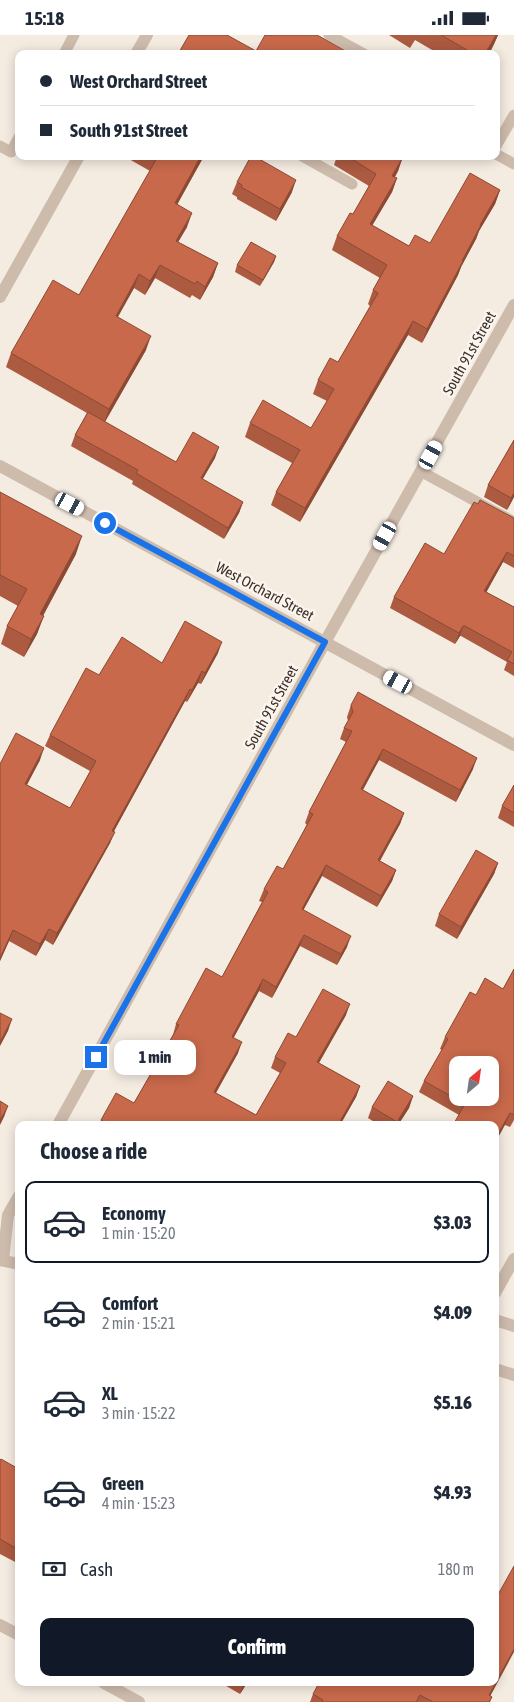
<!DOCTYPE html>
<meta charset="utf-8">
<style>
body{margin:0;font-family:"Asap Condensed",sans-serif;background:#f6f6f7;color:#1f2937;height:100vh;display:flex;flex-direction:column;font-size:19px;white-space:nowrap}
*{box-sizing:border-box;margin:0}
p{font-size:16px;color:#747a83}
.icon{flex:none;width:28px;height:28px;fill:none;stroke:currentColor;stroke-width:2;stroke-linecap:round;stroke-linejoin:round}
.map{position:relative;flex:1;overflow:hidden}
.drawer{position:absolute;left:15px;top:1086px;width:484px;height:565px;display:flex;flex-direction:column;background:#fff;border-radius:10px;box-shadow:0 2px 12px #0003}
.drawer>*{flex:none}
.hud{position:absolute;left:15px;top:15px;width:485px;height:110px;border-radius:10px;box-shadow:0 2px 12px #0003;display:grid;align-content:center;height:110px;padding:0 25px;background:#fff}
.needle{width:32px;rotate:29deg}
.tools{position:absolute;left:449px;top:1021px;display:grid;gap:10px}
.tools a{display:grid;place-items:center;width:50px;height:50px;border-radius:10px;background:#fff;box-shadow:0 2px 12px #0003;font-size:25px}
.end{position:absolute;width:22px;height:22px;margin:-11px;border:6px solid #1a73e8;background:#fff;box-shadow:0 0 0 2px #fff}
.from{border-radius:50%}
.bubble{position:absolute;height:35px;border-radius:10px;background:#fff;box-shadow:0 2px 12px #0003;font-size:16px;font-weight:800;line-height:35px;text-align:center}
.car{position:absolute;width:15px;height:30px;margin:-15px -8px;border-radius:6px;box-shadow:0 0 4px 1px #0007;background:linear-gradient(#fff 24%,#345 0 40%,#fff 0 76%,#345 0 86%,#fff 0)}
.hud b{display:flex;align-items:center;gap:18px;height:48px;font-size:19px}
.hud b+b{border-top:1px solid #e0e1e3}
.hud i{width:12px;height:12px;background:#1f2937}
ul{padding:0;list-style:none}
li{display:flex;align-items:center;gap:15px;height:82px;margin:0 10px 8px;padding:0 15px;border:2px solid transparent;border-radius:10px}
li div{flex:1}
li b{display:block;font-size:19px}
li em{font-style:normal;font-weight:800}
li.current{border-color:#111827}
li>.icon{width:45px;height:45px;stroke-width:1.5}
h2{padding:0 25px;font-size:22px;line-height:60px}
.pay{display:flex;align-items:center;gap:12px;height:55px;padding:0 25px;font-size:19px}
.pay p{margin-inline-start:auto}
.action{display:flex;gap:10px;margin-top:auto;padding:10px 25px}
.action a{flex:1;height:58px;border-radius:10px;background:#111827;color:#fff;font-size:20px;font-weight:800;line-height:58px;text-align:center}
.status{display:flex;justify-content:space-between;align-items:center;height:35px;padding:0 25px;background:#fff;direction:ltr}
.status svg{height:14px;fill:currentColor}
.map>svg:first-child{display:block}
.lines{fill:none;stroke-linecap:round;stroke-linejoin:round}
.service{stroke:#cdbbac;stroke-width:11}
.minor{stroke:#cdbbac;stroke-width:12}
.tertiary{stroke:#cdbbac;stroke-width:12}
.wall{fill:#ac5a40}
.shaded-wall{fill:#8c4a34}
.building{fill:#c8694b;stroke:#8c4a34;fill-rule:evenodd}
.route{stroke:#1a73e8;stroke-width:6}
.labels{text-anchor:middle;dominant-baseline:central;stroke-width:5;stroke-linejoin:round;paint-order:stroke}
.street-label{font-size:15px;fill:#3b302b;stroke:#fbf5ee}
</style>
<div class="status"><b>15:18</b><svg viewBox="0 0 49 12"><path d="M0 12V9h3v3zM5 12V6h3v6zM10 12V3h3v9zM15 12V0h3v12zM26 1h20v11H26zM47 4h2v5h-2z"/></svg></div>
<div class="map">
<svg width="514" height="1667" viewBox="0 0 514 1667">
<rect width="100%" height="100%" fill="#f4ebe1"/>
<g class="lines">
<g class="service">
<polyline points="329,0 364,19"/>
<polyline points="64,19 74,0"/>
<polyline points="0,111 11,117 19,102"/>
<polyline points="496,111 514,80"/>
<polyline points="496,119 514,129"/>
<polyline points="302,121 352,149"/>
<polyline points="422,437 514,487"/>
</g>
<g class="minor">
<polyline points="0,431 514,710"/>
<polyline points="58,1090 325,607 514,270"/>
<polyline points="0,1225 19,1229"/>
<polyline points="3,1225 8,1180 19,1161"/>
<polyline points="495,1258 514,1224"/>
<polyline points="495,1285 514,1291"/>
<polyline points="495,1334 514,1340"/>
<polyline points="0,1590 19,1600"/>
<polyline points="104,1648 139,1667"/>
</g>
<g class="tertiary">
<polyline points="136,19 147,0"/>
<polyline points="0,262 79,121"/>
</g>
</g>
<g class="wall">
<polygon points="389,0 498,0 494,9 489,19 439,19 415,5 410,13"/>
<polygon points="130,121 204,121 177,170 187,192 178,207 218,228 213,242 200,265 192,260 190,263 155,243 145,260 134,253 118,282 146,315 105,387 176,427 215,423 202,444 243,467 239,478 224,504 132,449 133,446 71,411 75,400 87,378 6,332 11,318 79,260 150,136 129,124"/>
<polygon points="337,121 402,121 398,136 395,142 397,143 392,157 372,190 409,211 430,208 500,155 495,169 479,196 476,204 461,232 458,240 422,308 408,300 300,487 271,470 276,457 292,428 245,402 250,388 311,393 327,366 313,359 318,345 338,327 370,271 368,269 373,255 380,243 332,215 337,201 353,179 369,151 334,130"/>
<polygon points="237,147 292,157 276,186 237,164 237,162 232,159"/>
<polygon points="276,221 274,227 260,251 235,237 237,230"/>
<polygon points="514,405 514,462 507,475 484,462 488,450"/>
<polygon points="0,457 76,519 43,581 37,599 24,622 1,609 7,591 18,571 0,561"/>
<polygon points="478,469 514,483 514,533 503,527 486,557 514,572 514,641 504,635 507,627 461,601 460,601 455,609 390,573 394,562 444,519"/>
<polygon points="218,618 201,649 198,648 187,667 185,666 114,796 110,808 53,910 45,905 36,921 9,906 0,926 0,729 40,725 27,750 70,773 90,736 45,711 50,700 99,640 162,628"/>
<polygon points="351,670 473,734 456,767 379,725 363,755 404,778 400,789 380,826 396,835 392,846 377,872 322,841 303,875 347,912 337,930 300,911 272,963 259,956 234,1002 238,1018 216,1058 256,1080 280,1038 271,1033 275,1022 296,1002 346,980 319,1028 360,1051 356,1062 340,1090 99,1090 101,1085 134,1068 173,1000 176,989 222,942 262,867 259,866 264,854 283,834 307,790 305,788 309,777 346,707 340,704 344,693 348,686 347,682"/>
<polygon points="514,750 514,792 498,783 502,771"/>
<polygon points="498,828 494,839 457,904 435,891 439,879"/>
<polygon points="514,934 514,1085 510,1092 505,1090 459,1080 419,1057 424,1046 442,1015 440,1014 445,1002 476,960 503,954"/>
<polygon points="413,1061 409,1073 398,1090 379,1090 368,1083 372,1072"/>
<polygon points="0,1425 17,1433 19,1430 19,1529 0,1519"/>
<polygon points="221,1648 247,1648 240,1659"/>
<polygon points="313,1659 490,1661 492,1662 490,1667 310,1667"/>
</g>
<g class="shaded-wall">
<polygon points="496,0 498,0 494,9 489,19 485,19"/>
<polygon points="201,121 204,121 170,182 175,168"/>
<polygon points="403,122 398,136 387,155 392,141"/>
<polygon points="397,143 392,157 365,203 370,189"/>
<polygon points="296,145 292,157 276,186 280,174"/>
<polygon points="500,155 495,169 479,196 476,204 461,232 458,240 422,308 427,294 480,190"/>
<polygon points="192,178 187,192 171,219 176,206"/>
<polygon points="276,221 274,227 260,251 263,245"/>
<polygon points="218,228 213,242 200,265 205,252"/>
<polygon points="160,230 155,243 145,260 150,246"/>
<polygon points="139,239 134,253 110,295 116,281"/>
<polygon points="413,286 408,300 300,487 305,473"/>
<polygon points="151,301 146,315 104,388 109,374"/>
<polygon points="219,412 215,423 197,454 201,443"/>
<polygon points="514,458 514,462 507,475 511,463"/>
<polygon points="243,467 239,478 224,504 228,493"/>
<polygon points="82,501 76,519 34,597 40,579"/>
<polygon points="507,517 503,527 481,567 484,556"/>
<polygon points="44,581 37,599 24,622 31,604"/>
<polygon points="463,591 460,601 455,609 459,598"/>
<polygon points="222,607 218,618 201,649 205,638"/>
<polygon points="202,636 198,648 187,667 192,655"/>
<polygon points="190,654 185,666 108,807 112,796"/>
<polygon points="44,713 40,725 21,760 25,749"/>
<polygon points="383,714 379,725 357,765 361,754"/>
<polygon points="477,723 473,734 456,767 460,755"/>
<polygon points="404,778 400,789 374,836 378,825"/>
<polygon points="115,797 110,808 53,910 57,898"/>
<polygon points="498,828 494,839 457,904 461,892"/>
<polygon points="326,830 322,841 298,885 302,874"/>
<polygon points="396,835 392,846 377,872 381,861"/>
<polygon points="49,894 45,905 36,921 40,909"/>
<polygon points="13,895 9,906 0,926 0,923"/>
<polygon points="304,900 300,911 272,963 276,952"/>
<polygon points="351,901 347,912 337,930 341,919"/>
<polygon points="263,944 259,956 228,1013 232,1002"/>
<polygon points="350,969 346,980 313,1038 317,1027"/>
<polygon points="12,984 8,996 0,1011 0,1007"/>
<polygon points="242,1007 238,1018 210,1068 214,1057"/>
<polygon points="360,1051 356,1062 340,1090 338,1090"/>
<polygon points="413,1061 409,1073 398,1090 396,1090"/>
<polygon points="8,1071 4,1082 0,1090 0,1085"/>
<polygon points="510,1078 505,1090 495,1108 495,1104"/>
<polygon points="514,1614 514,1617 487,1667 489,1660"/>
<polygon points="244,1648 247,1648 240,1659"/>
</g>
<g class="building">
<polygon points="189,0 227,0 256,16 265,0 269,0 271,1 272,0 317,0 351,19 178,19"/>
<polygon points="441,0 496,0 485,19 474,19"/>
<polygon points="154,121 201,121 175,168 192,178 176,206 218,228 205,252 197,246 195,249 160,230 150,246 139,239 116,281 151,301 109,374 11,318 53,245 79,260 157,123"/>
<polygon points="251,121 254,121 296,145 280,174 241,152 242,150 237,147"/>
<polygon points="347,121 402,121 403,122 392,141 397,143 370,189 409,211 415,200 430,208 470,138 500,155 480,190 481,190 462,226 463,226 427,294 413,286 305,473 276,457 300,415 250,388 263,365 311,393 334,354 318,345 330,323 338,327 378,258 373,255 387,230 337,201 350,178 353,179 376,139"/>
<polygon points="251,207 276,221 263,245 237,230"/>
<polygon points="88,377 176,427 193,397 219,412 201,443 243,467 228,493 136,438 138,435 75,400"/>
<polygon points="514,405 514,458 511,463 488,450"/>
<polygon points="0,457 82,501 40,579 44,581 31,604 7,591 27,554 0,540"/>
<polygon points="480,465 514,483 514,521 507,517 484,556 514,572 514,629 507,625 512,617 465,591 463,591 459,598 394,562 425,508 444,519 474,467 478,469"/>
<polygon points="185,586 222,607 205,638 202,636 192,655 190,654 112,796 115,797 57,898 49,894 40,909 13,895 0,923 0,729 16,698 44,713 25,749 70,773 96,726 50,700 86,633 99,640 122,602 162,628"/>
<polygon points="358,657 477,723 460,755 383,714 361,754 404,778 378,825 396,835 381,861 326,830 302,874 351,901 341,919 304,900 276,952 263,944 232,1002 242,1007 214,1057 256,1080 286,1028 275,1022 288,998 296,1002 323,954 350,969 317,1027 360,1051 338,1090 106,1090 107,1089 101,1085 116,1058 134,1068 179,990 176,989 206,933 222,942 268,857 264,854 277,831 283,834 313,779 309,777 352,696 344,693 353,677 351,670"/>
<polygon points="514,750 514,778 502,771"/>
<polygon points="476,815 498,828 461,892 439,879"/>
<path d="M514,934V1080L510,1078L495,1104V1090H453L465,1069L424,1046L448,1004L445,1002L470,957L476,960L485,943L503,954ZM458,1030H490V1062H458Z"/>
<polygon points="0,978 12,984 0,1007"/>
<polygon points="388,1046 413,1061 397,1087 372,1072"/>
<polygon points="0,1066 8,1071 0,1085"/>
<polygon points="1,1424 17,1433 19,1430 19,1515 0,1504 0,1425"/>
<polygon points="514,1531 514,1614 489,1660 492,1662 489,1667 433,1667 420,1660 416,1667 322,1667 323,1665 313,1659 319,1648 495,1648 495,1565"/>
</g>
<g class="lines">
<polyline class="route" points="96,1022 325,607 105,488"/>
</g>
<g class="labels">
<g class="street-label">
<text transform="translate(469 318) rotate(-61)">South 91st Street</text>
<text transform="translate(265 556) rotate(28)">West Orchard Street</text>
<text transform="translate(271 672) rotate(-61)">South 91st Street</text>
</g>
</g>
</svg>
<div class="tools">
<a><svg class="needle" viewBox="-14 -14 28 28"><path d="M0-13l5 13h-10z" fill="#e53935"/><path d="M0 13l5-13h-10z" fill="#747a83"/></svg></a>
</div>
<i class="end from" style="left:105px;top:488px"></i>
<i class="end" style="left:96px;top:1022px"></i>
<div class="bubble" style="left:114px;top:1005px;width:82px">1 min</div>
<i class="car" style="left:431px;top:420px;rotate:29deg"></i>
<i class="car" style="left:70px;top:469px;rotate:118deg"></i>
<i class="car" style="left:385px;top:501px;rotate:209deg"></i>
<i class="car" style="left:398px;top:647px;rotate:298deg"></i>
<div class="hud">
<b><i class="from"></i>West Orchard Street</b>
<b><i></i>South 91st Street</b>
</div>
<section class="drawer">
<h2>Choose a ride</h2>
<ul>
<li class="current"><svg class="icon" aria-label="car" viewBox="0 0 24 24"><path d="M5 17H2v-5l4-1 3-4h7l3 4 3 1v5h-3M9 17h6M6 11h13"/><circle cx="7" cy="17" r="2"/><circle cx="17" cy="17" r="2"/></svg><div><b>Economy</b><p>1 min · 15:20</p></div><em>$3.03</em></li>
<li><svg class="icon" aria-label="car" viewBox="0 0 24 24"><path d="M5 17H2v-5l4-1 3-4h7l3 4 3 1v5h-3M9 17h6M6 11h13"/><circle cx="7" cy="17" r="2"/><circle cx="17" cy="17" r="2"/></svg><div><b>Comfort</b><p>2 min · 15:21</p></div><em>$4.09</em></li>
<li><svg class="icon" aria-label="car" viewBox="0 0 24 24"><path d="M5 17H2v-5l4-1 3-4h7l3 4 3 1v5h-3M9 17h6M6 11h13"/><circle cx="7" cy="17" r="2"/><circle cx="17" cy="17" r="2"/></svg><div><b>XL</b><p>3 min · 15:22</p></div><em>$5.16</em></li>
<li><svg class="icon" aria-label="car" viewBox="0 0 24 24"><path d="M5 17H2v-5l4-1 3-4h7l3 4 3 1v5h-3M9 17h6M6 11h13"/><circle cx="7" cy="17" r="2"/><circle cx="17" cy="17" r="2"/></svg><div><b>Green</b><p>4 min · 15:23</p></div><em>$4.93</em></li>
</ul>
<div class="pay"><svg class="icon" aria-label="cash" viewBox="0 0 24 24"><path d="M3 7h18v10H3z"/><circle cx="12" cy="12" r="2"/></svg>Cash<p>180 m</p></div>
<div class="action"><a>Confirm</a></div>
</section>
</div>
